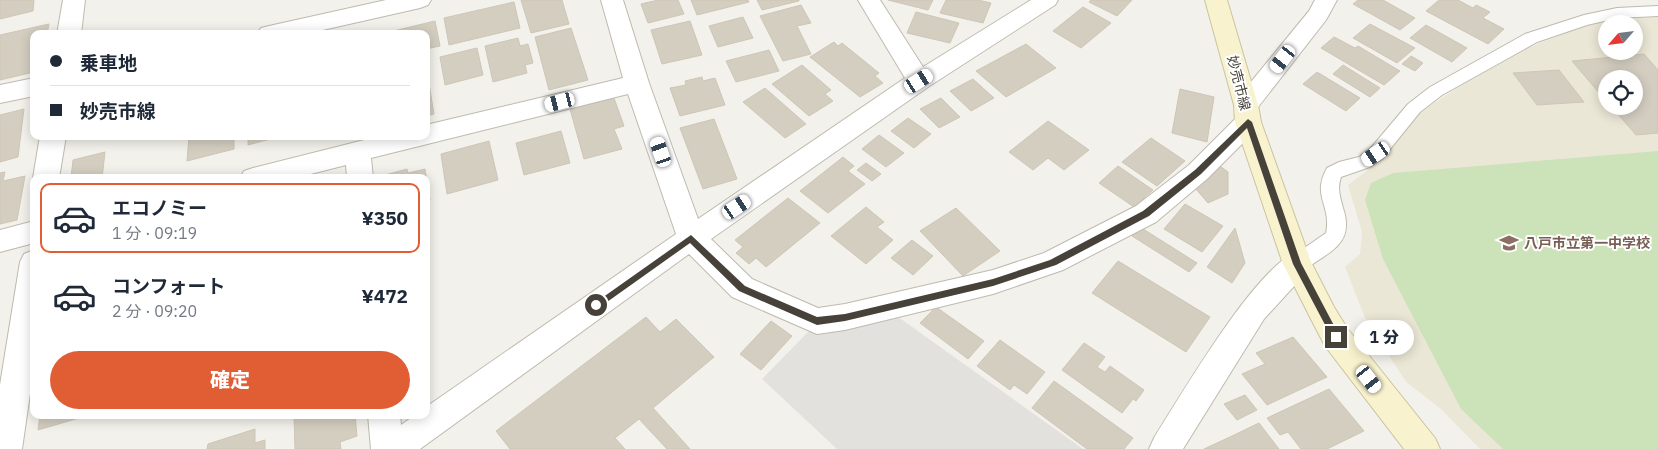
<!DOCTYPE html>
<html lang="ja">
<meta charset="utf-8">
<style>
body{margin:0;font-family:"IBM Plex Sans","Noto Sans JP",sans-serif;background:#f6f6f7;color:#1f2937;height:100vh;display:flex;flex-direction:column;font-size:19px;white-space:nowrap}
*{box-sizing:border-box;margin:0}
p{font-size:16px;color:#747a83}
.icon{flex:none;width:28px;height:28px;fill:none;stroke:currentColor;stroke-width:2;stroke-linecap:round;stroke-linejoin:round}
.map{position:relative;flex:1;overflow:hidden}
.side{position:absolute;left:30px;top:174px;width:400px;height:245px;display:flex;flex-direction:column;background:#fff;border-radius:10px;box-shadow:0 2px 12px #0003}
.side>*{flex:none}
.guide{position:absolute;left:30px;top:30px;width:400px;height:110px;border-radius:10px;box-shadow:0 2px 12px #0003;display:grid;align-content:center;height:110px;padding:0 20px;background:#fff}
.needle{width:32px;rotate:242deg}
.fabs{position:absolute;left:1598px;top:15px;display:grid;gap:10px}
.fabs a{display:grid;place-items:center;width:45px;height:45px;border-radius:50%;background:#fff;box-shadow:0 2px 12px #0003;font-size:25px}
.end{position:absolute;width:22px;height:22px;margin:-11px;border:6px solid #474239;background:#fff;box-shadow:0 0 0 2px #fff}
.from{border-radius:50%}
.bubble{position:absolute;height:35px;border-radius:18px;background:#fff;box-shadow:0 2px 12px #0003;font-size:16px;font-weight:800;line-height:35px;text-align:center}
.car{position:absolute;width:15px;height:30px;margin:-15px -8px;border-radius:6px;box-shadow:0 0 4px 1px #0007;background:linear-gradient(#fff 24%,#345 0 40%,#fff 0 76%,#345 0 86%,#fff 0)}
.guide b{display:flex;align-items:center;gap:18px;height:48px;font-size:19px}
.guide b+b{border-top:1px solid #e0e1e3}
.guide i{width:12px;height:12px;background:#1f2937}
ul{padding:9px 0 0;list-style:none}
li{display:flex;align-items:center;gap:15px;height:70px;margin:0 10px 8px;padding:0 10px;border:2px solid transparent;border-radius:10px}
li div{flex:1}
li b{display:block;font-size:19px}
li em{font-style:normal;font-weight:800}
li.current{border-color:#e15d34}
li>.icon{width:45px;height:45px;stroke-width:1.5}
.cta{display:flex;gap:10px;margin-top:auto;padding:10px 20px}
.cta a{flex:1;height:58px;border-radius:30px;background:#e15d34;color:#fff;font-size:20px;font-weight:800;line-height:58px;text-align:center}
.map>svg:first-child{display:block}
.education{fill:#ebe7d6;fill-rule:evenodd}
.green{fill:#cce2b8}
.parking{fill:#e2e1de}
.building{fill:#d4cec1;stroke:#cec6b5}
.lines{fill:none;stroke-linecap:round;stroke-linejoin:round}
.lane-casing{stroke:#bebaae;stroke-width:2}
.street-casing{stroke:#bebaae;stroke-width:2}
.secondary-casing{stroke:#cac39e;stroke-width:2}
.lane{fill:#fff;fill-rule:evenodd}
.street{fill:#fff;fill-rule:evenodd}
.secondary{fill:#f9f2cf;fill-rule:evenodd}
.route{fill:#474239}
.labels{text-anchor:middle;dominant-baseline:central;stroke-width:4;stroke-linejoin:round;paint-order:stroke}
.street-label{font-size:14px;fill:#474239;stroke:#fff}
.education-label{font-size:14px;font-weight:bold;fill:#785e54;stroke:#fff;text-anchor:start}
</style>
<div class="map">
<svg width="1658" height="449" viewBox="0 0 1658 449">
<rect width="100%" height="100%" fill="#f3f1eb"/>
<path class="education" d="M1658,17V449H1480L1441,409L1406,382L1365,318L1345,267L1360,254L1362,232L1348,185L1381,160L1417,115L1476,75L1532,46L1587,25L1623,19ZM1606,24H1634V51H1606ZM1606,79H1634V106H1606Z"/>
<polygon class="green" points="1658,151 1658,449 1503,449 1461,409 1383,259 1365,200 1371,183 1393,173"/>
<polygon class="parking" points="894,314 1083,449 837,449 762,379 813,327"/>
<g class="building">
<polygon points="0,0 34,0 33,11 0,19"/>
<polygon points="521,0 562,0 569,24 531,33"/>
<polygon points="658,0 678,0 684,14 648,23 641,4"/>
<polygon points="691,0 748,0 749,2 697,15"/>
<polygon points="757,0 799,0 799,1 762,10"/>
<polygon points="888,0 933,0 928,10"/>
<polygon points="946,0 978,0 991,3 983,23 940,13"/>
<polygon points="1091,0 1132,0 1117,16 1089,2"/>
<polygon points="1358,0 1383,0 1415,18 1400,30 1353,4"/>
<polygon points="1439,0 1458,0 1473,8 1476,5 1490,12 1483,18 1504,29 1488,44 1426,11"/>
<polygon points="514,2 520,28 449,45 444,18"/>
<polygon points="801,5 811,23 797,26 811,54 783,61 760,16"/>
<polygon points="1083,7 1111,23 1081,48 1053,31"/>
<polygon points="916,12 959,23 950,43 907,33"/>
<polygon points="743,17 753,38 718,47 709,26"/>
<polygon points="435,21 440,46 426,49 426,34 381,34"/>
<polygon points="690,21 702,55 662,64 651,30"/>
<polygon points="49,24 47,34 34,34 34,72 0,80 0,35"/>
<polygon points="1370,24 1415,48 1397,63 1353,38"/>
<polygon points="1426,25 1467,48 1452,62 1410,38"/>
<polygon points="571,28 588,80 549,90 535,37"/>
<polygon points="1334,37 1355,48 1358,46 1400,71 1384,85 1321,48"/>
<polygon points="518,38 520,46 528,44 533,63 525,65 527,73 493,82 485,46"/>
<polygon points="834,42 838,46 842,43 879,73 875,76 883,83 860,97 810,57"/>
<polygon points="1026,44 1056,68 1006,97 976,71"/>
<polygon points="477,48 483,75 445,85 440,57"/>
<polygon points="769,50 779,71 736,82 726,61"/>
<polygon points="1644,54 1658,70 1658,133 1636,135 1611,106 1634,106 1634,79 1606,79 1606,101 1572,61"/>
<polygon points="1411,56 1423,63 1415,71 1402,64"/>
<polygon points="802,65 831,90 825,94 833,101 809,116 772,84"/>
<polygon points="1343,65 1380,88 1370,97 1333,74"/>
<polygon points="426,66 434,114 426,116"/>
<polygon points="1559,70 1584,102 1537,105 1513,73"/>
<polygon points="1317,72 1360,98 1346,111 1303,84"/>
<polygon points="702,77 703,81 715,78 725,105 680,116 670,88 686,85 685,81"/>
<polygon points="973,79 994,98 971,111 950,91"/>
<polygon points="765,88 806,124 785,138 743,102"/>
<polygon points="1180,89 1214,97 1207,142 1172,133"/>
<polygon points="614,98 624,126 614,129 622,149 584,159 570,109"/>
<polygon points="941,98 960,117 939,128 920,109"/>
<polygon points="24,109 18,157 0,162 0,115"/>
<polygon points="908,118 931,134 914,148 891,131"/>
<polygon points="714,119 737,179 703,189 680,128"/>
<polygon points="1048,121 1089,150 1064,170 1048,158 1033,170 1009,152"/>
<polygon points="561,131 570,163 524,175 516,143"/>
<polygon points="879,135 904,153 886,167 862,149"/>
<polygon points="189,136 234,136 234,149 187,161"/>
<polygon points="248,136 281,136 248,145"/>
<polygon points="1151,138 1185,161 1157,186 1122,162"/>
<polygon points="489,141 498,180 447,194 441,154"/>
<polygon points="105,152 102,178 71,178 73,160"/>
<polygon points="843,157 854,166 848,171 865,184 828,213 800,191"/>
<polygon points="866,163 881,174 872,181 857,170"/>
<polygon points="1118,166 1153,190 1134,207 1099,183"/>
<polygon points="1220,166 1228,172 1228,194 1208,203 1195,188"/>
<polygon points="407,169 408,173 425,169 430,200 426,201 426,178 385,178 385,175"/>
<polygon points="5,172 3,181 25,176 17,220 0,224 0,173"/>
<polygon points="788,198 820,223 766,267 756,258 749,264 736,253 743,247 735,240"/>
<polygon points="1185,204 1223,226 1202,252 1164,229"/>
<polygon points="866,207 884,222 877,227 893,240 866,264 831,236"/>
<polygon points="956,208 1000,251 963,276 920,231"/>
<polygon points="1140,227 1197,263 1189,272 1132,236"/>
<polygon points="1235,228 1245,263 1232,283 1207,267"/>
<polygon points="912,240 933,256 913,275 891,258"/>
<polygon points="1118,261 1210,317 1186,352 1092,293"/>
<polygon points="936,307 984,341 968,359 920,323"/>
<polygon points="646,317 660,332 676,319 714,357 653,408 690,449 667,449 639,419 615,438 625,449 510,449 496,431"/>
<polygon points="771,321 792,336 761,370 740,354"/>
<polygon points="1293,337 1327,377 1267,405 1242,374 1265,364 1256,353"/>
<polygon points="1000,340 1045,372 1027,394 1014,385 1010,390 977,366"/>
<polygon points="1084,343 1105,357 1097,367 1105,372 1110,366 1144,390 1136,401 1133,399 1122,413 1062,370"/>
<polygon points="1054,381 1133,438 1124,449 1087,449 1032,408"/>
<polygon points="1329,389 1364,431 1327,449 1301,449 1288,432 1280,435 1267,418"/>
<polygon points="1245,395 1257,410 1237,420 1224,404"/>
<polygon points="40,415 89,415 38,430"/>
<polygon points="294,415 355,415 357,436 340,442 341,449 295,449"/>
<polygon points="1259,423 1279,449 1204,449 1232,436"/>
<polygon points="255,429 255,443 265,440 265,449 207,449 208,444"/>
</g>
<g class="lines">
<g class="lane-casing">
<path id="lane" d="M1658,6V16L1617,18L1587,25L1537,42L1442,95L1420,112L1382,159L1370,167L1341,177C1337,189 1340,196 1343,208C1355,244 1330,251 1304,270L1297,272L1290,270L1287,264L1290,258L1326,233C1332,205 1311,197 1327,168L1339,162L1359,157L1370,149L1408,104L1430,87L1525,34L1584,15L1617,8Z"/>
</g>
<g class="street-casing">
<g id="street">
<polygon points="63,0 85,0 81,34 57,34"/>
<polygon points="386,0 431,0 428,5 420,8 305,34 257,34 261,28 269,26"/>
<polygon points="601,0 623,0 649,83 698,219 905,78 858,0 880,0 923,67 1031,0 1058,0 1055,5 928,87 711,239 752,279 818,308 845,304 993,270 1044,253 1136,206 1189,165 1239,115 1245,114 1237,111 1234,105 1237,99 1309,11 1315,0 1337,0 1326,20 1255,111 1249,113 1257,115 1261,122 1257,129 1207,179 1156,222 1063,270 993,294 845,330 817,334 732,297 689,254 420,449 371,449 368,415 400,415 401,425 415,415 426,415 426,407 676,234 628,94 371,158 373,178 347,178 346,165 295,178 240,178 244,171 253,168 380,136 426,136 426,125 623,78"/>
<polygon points="34,78 34,96 0,103 0,85"/>
<polygon points="40,136 66,136 59,178 34,178 34,180 33,178"/>
<polygon points="34,221 34,243 0,252 0,230"/>
<polygon points="34,250 34,366 22,449 0,449 0,385 20,262 24,254"/>
<path d="M1297,252L1307,256L1311,264L1307,272L1264,319L1183,449H1149L1154,438C1180,397 1256,266 1297,252Z"/>
</g>
</g>
<g class="secondary-casing">
<polygon id="secondary" points="1205,0 1227,0 1258,105 1261,122 1311,262 1334,307 1347,328 1435,438 1440,449 1404,449 1325,346 1314,325 1283,264 1235,122 1234,105"/>
</g>
<use href="#lane" class="lane"/>
<use href="#street" class="street"/>
<use href="#secondary" class="secondary"/>
</g>
<polygon class="route" points="1248,119 1252,122 1301,263 1339,335 1339,340 1333,340 1293,264 1247,128 1201,174 1149,216 1056,265 993,286 845,321 817,325 739,291 690,243 600,307 596,308 592,305 691,235 745,286 817,317 845,314 993,279 1050,260 1143,211 1195,170"/>
<defs>
<g id="school-bare" transform="scale(1.5)"><path d="M0-5L7-2L0 1L-7-2ZM-4 1L0 2.5L4 1V4Q0 6-4 4Z" fill="#8d6e63" stroke="#fff" stroke-width="2.5" paint-order="stroke"/></g>
</defs>
<g fill-rule="evenodd">
<use href="#school-bare" x="1509" y="243"/>
</g>
<g class="labels">
<g class="street-label">
<text transform="translate(1239 83) rotate(76)">妙売市線</text>
</g>
<g class="education-label">
<text x="1524" y="243">八戸市立第一中学校</text>
</g>
</g>
</svg>
<div class="fabs">
<a><svg class="needle" viewBox="-14 -14 28 28"><path d="M0-13l5 13h-10z" fill="#e53935"/><path d="M0 13l5-13h-10z" fill="#747a83"/></svg></a>
<a><svg class="icon" aria-label="locate" viewBox="0 0 24 24"><circle cx="12" cy="12" r="6"/><path d="M12 2v4M12 18v4M2 12h4M18 12h4"/></svg></a>
</div>
<i class="end from" style="left:596px;top:305px"></i>
<i class="end" style="left:1336px;top:337px"></i>
<div class="bubble" style="left:1354px;top:320px;width:60px">1 分</div>
<i class="car" style="left:1283px;top:59px;rotate:218deg"></i>
<i class="car" style="left:919px;top:81px;rotate:58deg"></i>
<i class="car" style="left:560px;top:102px;rotate:256deg"></i>
<i class="car" style="left:661px;top:152px;rotate:341deg"></i>
<i class="car" style="left:1376px;top:154px;rotate:236deg"></i>
<i class="car" style="left:737px;top:207px;rotate:56deg"></i>
<i class="car" style="left:1369px;top:379px;rotate:142deg"></i>
<div class="guide">
<b><i class="from"></i>乗車地</b>
<b><i></i>妙売市線</b>
</div>
<section class="side">
<ul>
<li class="current"><svg class="icon" aria-label="car" viewBox="0 0 24 24"><path d="M5 17H2v-5l4-1 3-4h7l3 4 3 1v5h-3M9 17h6M6 11h13"/><circle cx="7" cy="17" r="2"/><circle cx="17" cy="17" r="2"/></svg><div><b>エコノミー</b><p>1 分 · 09:19</p></div><em>¥350</em></li>
<li><svg class="icon" aria-label="car" viewBox="0 0 24 24"><path d="M5 17H2v-5l4-1 3-4h7l3 4 3 1v5h-3M9 17h6M6 11h13"/><circle cx="7" cy="17" r="2"/><circle cx="17" cy="17" r="2"/></svg><div><b>コンフォート</b><p>2 分 · 09:20</p></div><em>¥472</em></li>
</ul>
<div class="cta"><a>確定</a></div>
</section>
</div>
